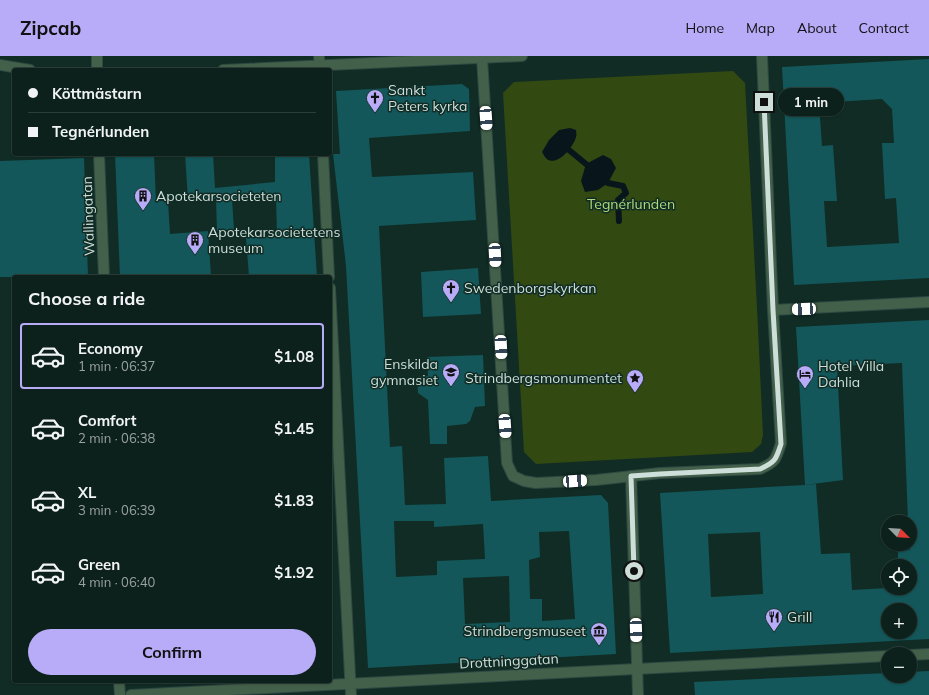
<!DOCTYPE html>
<meta charset="utf-8">
<style>
body{margin:0;font-family:Mulish,sans-serif;background:#152925;color:#f1f3f6;height:100vh;display:flex;flex-direction:column;font-size:15px;white-space:nowrap}
*{box-sizing:border-box;margin:0}
p{font-size:13px;color:#9aa3a3}
.icon{flex:none;width:22px;height:22px;fill:none;stroke:currentColor;stroke-width:2;stroke-linecap:round;stroke-linejoin:round}
.map{position:relative;flex:1;overflow:hidden}
.drawer{position:absolute;left:12px;top:219px;width:320px;height:408px;display:flex;flex-direction:column;background:#0c211c;border-radius:4px;box-shadow:0 1px 3px #0004,0 0 0 1px #2c3e3b}
.drawer>*{flex:none}
.banner{position:absolute;left:12px;top:12px;width:320px;height:88px;border-radius:4px;box-shadow:0 1px 3px #0004,0 0 0 1px #2c3e3b;display:grid;align-content:center;height:88px;padding:0 16px;background:#0c211c}
.needle{width:26px;rotate:114deg}
.controls{position:absolute;left:881px;top:459px;display:grid;gap:8px}
.controls a{display:grid;place-items:center;width:36px;height:36px;border-radius:50%;background:#0c211c;box-shadow:0 1px 3px #0004,0 0 0 1px #2c3e3b;font-size:20px}
.end{position:absolute;width:18px;height:18px;margin:-9px;border:5px solid #ceded9;background:#111;box-shadow:0 0 0 2px #111}
.from{border-radius:50%}
.bubble{position:absolute;height:28px;border-radius:14px;background:#0c211c;box-shadow:0 1px 3px #0004,0 0 0 1px #2c3e3b;font-size:13px;font-weight:700;line-height:28px;text-align:center}
.car{position:absolute;width:12px;height:24px;margin:-12px -6px;border-radius:5px;box-shadow:0 0 3px 1px #0007;background:linear-gradient(#fff 24%,#345 0 40%,#fff 0 76%,#345 0 86%,#fff 0)}
.banner b{display:flex;align-items:center;gap:14px;height:38px;font-size:15px}
.banner b+b{border-top:1px solid #2c3e3b}
.banner i{width:10px;height:10px;background:#f1f3f6}
ul{padding:0;list-style:none}
li{display:flex;align-items:center;gap:12px;height:66px;margin:0 8px 6px;padding:0 8px;border:2px solid transparent;border-radius:4px}
li div{flex:1}
li b{display:block;font-size:15px}
li em{font-style:normal;font-weight:700}
li.current{border-color:#b8abf7}
li>.icon{width:36px;height:36px;stroke-width:1.5}
h2{padding:0 16px;font-size:18px;line-height:48px}
.cta{display:flex;gap:8px;margin-top:auto;padding:8px 16px}
.cta a{flex:1;height:46px;border-radius:24px;background:#b8abf7;color:#111;font-size:16px;font-weight:700;line-height:46px;text-align:center}
header{display:flex;align-items:center;gap:24px;box-sizing:border-box;height:56px;padding:0 20px;background:#b8abf7;color:#111}
header strong{font-size:19px}
nav{display:flex;gap:22px;margin-inline-start:auto;font-size:14px}
.map>svg:first-child{display:block}
.green{fill:#334912}
.water{fill:#08151a}
.lines{fill:none;stroke-linecap:round;stroke-linejoin:round}
.stream{stroke:#08151a;stroke-width:6}
.building{fill:#13575a;fill-rule:evenodd}
.street-casing{stroke:#2e4842;stroke-width:12}
.street{stroke:#43604a;stroke-width:10}
.route{stroke:#ceded9;stroke-width:5}
.labels{text-anchor:middle;dominant-baseline:central;stroke-width:3;stroke-linejoin:round;paint-order:stroke}
.poi-label{font-size:14px;fill:#ceded9;stroke:#102c25;text-anchor:start}
.park-label{font-size:14px;fill:#b0dd79;stroke:#102c25}
.street-label{font-size:14px;fill:#ceded9;stroke:#102c25}
</style>
<header>
<strong>Zipcab</strong>
<nav><a>Home</a><a>Map</a><a>About</a><a>Contact</a></nav>
</header>
<div class="map">
<svg width="929" height="639" viewBox="0 0 929 639">
<rect width="100%" height="100%" fill="#102c25"/>
<polygon class="green" points="733,15 745,27 757,252 763,379 761,388 752,396 536,408 524,396 503,37 514,26"/>
<g class="water">
<path d="M570,72L576,74C576,76 577,78 576,81C574,90 559,109 548,104C545,102 544,99 542,96L549,84L559,74Z"/>
<polygon points="603,99 611,103 616,112 608,127 598,134 585,136 581,125 586,108"/>
</g>
<g class="lines">
<g class="stream">
<polyline points="569,94 586,108"/>
<polyline points="608,127 623,130 626,137 618,144 619,165"/>
</g>
</g>
<g class="building">
<path d="M929,3V222L794,229L782,11ZM882,43L892,53L894,87H882L885,143L896,142L899,187L827,191L824,145H837L833,89L822,90L819,47Z"/>
<path d="M462,28L469,33L470,75L369,82L372,121L473,116L476,164L379,170L390,391L402,390L405,449L446,448L444,402L488,400L491,445L601,439L608,447L616,598L368,612L346,210L333,98H340L336,35ZM394,465H434V471L483,468L485,503L437,505V519L396,521ZM569,475L575,563L542,565V543H530L529,504L540,501L539,476ZM509,520L510,566L465,568L463,522Z"/>
<polygon points="115,98 154,98 156,145 168,145 170,178 208,175 211,220 198,221 120,221"/>
<polygon points="185,98 213,98 215,132 275,126 275,98 309,98 317,221 249,221 246,182 277,180 276,142 232,143 234,173 217,175 216,143 188,144"/>
<polygon points="84,102 88,221 0,221 0,105"/>
<polygon points="478,212 481,258 423,261 421,216"/>
<path d="M929,264V583L670,597L660,437L805,429L796,271ZM902,307L908,466H910V494L898,495V510H910V532H888L852,534L850,497L821,498L816,428L805,429L843,424L837,310ZM760,476L763,538L711,541L708,478ZM888,554H910V576H888Z"/>
<polygon points="483,299 485,350 475,351 470,365 466,368 447,370 447,388 430,388 428,344 418,337 417,321 428,320 427,301"/>
<polygon points="929,615 929,639 695,639 694,626 888,617 888,620 910,620 910,616"/>
</g>
<g class="lines">
<g class="street-casing">
<g id="street">
<polyline points="319,0 320,14"/>
<path d="M482,2L507,407L513,420L524,425L536,427L596,424L660,417L760,413C776,406 776,403 781,387L773,254L762,0"/>
<polyline points="0,9 30,14"/>
<polyline points="97,14 97,0"/>
<polyline points="223,14 522,0"/>
<polyline points="99,98 104,221"/>
<polyline points="323,98 329,221"/>
<polyline points="330,232 351,639"/>
<polyline points="773,254 929,246"/>
<polyline points="631,420 638,639"/>
<polyline points="910,599 929,598"/>
<polyline points="119,625 120,639"/>
<polyline points="131,639 888,600"/>
</g>
</g>
<use href="#street" class="street"/>
</g>
<g class="lines">
<path class="route" d="M634,515L631,420L660,418L760,413C776,406 776,403 781,388L773,254L764,46"/>
</g>
<defs>
<g id="church-pin" transform="scale(0.9)"><path d="M0 17L-7.5 6A9.5 9.5 0 1 1 7.5 6Z" fill="#b8abf7" stroke="#102c25"/><path d="M-1.2-6h2.4v3.5h3.3v2.4h-3.3V6h-2.4V-.1h-3.3v-2.4h3.3Z" fill="#111"/></g>
<g id="building-pin" transform="scale(0.9)"><path d="M0 17L-7.5 6A9.5 9.5 0 1 1 7.5 6Z" fill="#b8abf7" stroke="#102c25"/><path d="M-4-6H4V6H1V3H-1V6H-4ZM-2.5-4.3h1.7v1.8h-1.7ZM.8-4.3h1.7v1.8H.8ZM-2.5-1h1.7V.8h-1.7ZM.8-1h1.7V.8H.8Z" fill="#111"/></g>
<g id="school-pin" transform="scale(0.9)"><path d="M0 17L-7.5 6A9.5 9.5 0 1 1 7.5 6Z" fill="#b8abf7" stroke="#102c25"/><path d="M0-5L7-2L0 1L-7-2ZM-4 1L0 2.5L4 1V4Q0 6-4 4Z" fill="#111"/></g>
<g id="hotel-pin" transform="scale(0.9)"><path d="M0 17L-7.5 6A9.5 9.5 0 1 1 7.5 6Z" fill="#b8abf7" stroke="#102c25"/><path d="M-6-4.5h1.5V1H6V5H4.5V3h-9V5H-6ZM-4 0a1.8 1.8 0 1 1 3.6 0ZM.5 0V-2.5h3Q6-2.5 6 0Z" fill="#111"/></g>
<g id="sight-pin" transform="scale(0.9)"><path d="M0 17L-7.5 6A9.5 9.5 0 1 1 7.5 6Z" fill="#b8abf7" stroke="#102c25"/><path d="M0-6L1.8-2.2L6-1.7L2.9 1.2L3.7 5.4L0 3.3L-3.7 5.4L-2.9 1.2L-6-1.7L-1.8-2.2Z" fill="#111"/></g>
<g id="restaurant-pin" transform="scale(0.9)"><path d="M0 17L-7.5 6A9.5 9.5 0 1 1 7.5 6Z" fill="#b8abf7" stroke="#102c25"/><path d="M-5-6h1v4h1v-4h1v4h1v-4h1v5L-1.5 .5V6h-2V.5L-5-1ZM5-6V6H3V1.5H1.5Q1.5-4 5-6Z" fill="#111"/></g>
<g id="museum-pin" transform="scale(0.9)"><path d="M0 17L-7.5 6A9.5 9.5 0 1 1 7.5 6Z" fill="#b8abf7" stroke="#102c25"/><path d="M0-6L6-3V-2H-6V-3ZM-5-1h2V3h-2ZM-1-1h2V3h-2ZM3-1h2V3H3ZM-6 4H6V6H-6Z" fill="#111"/></g>
</defs>
<g fill-rule="evenodd">
<use href="#church-pin" x="375" y="42"/>
<use href="#building-pin" x="143" y="140"/>
<use href="#building-pin" x="195" y="184"/>
<use href="#church-pin" x="451" y="232"/>
<use href="#school-pin" x="451" y="316"/>
<use href="#hotel-pin" x="805" y="318"/>
<use href="#sight-pin" x="635" y="322"/>
<use href="#restaurant-pin" x="774" y="561"/>
<use href="#museum-pin" x="599" y="575"/>
</g>
<g class="labels">
<g class="poi-label">
<text x="388" y="34">Sankt<tspan x="388" dy="16">Peters kyrka</tspan></text>
<text x="156" y="140">Apotekarsocieteten</text>
<text x="208" y="176">Apotekarsocietetens<tspan x="208" dy="16">museum</tspan></text>
<text x="464" y="232">Swedenborgskyrkan</text>
<text x="438" y="308" text-anchor="end">Enskilda<tspan x="438" dy="16">gymnasiet</tspan></text>
<text x="818" y="310">Hotel Villa<tspan x="818" dy="16">Dahlia</tspan></text>
<text x="622" y="322" text-anchor="end">Strindbergsmonumentet</text>
<text x="787" y="561">Grill</text>
<text x="586" y="575" text-anchor="end">Strindbergsmuseet</text>
</g>
<g class="park-label">
<text x="631" y="148">Tegnérlunden</text>
</g>
<g class="street-label">
<text transform="translate(88 160) rotate(-92)">Wallingatan</text>
<text transform="translate(509 605) rotate(-3)">Drottninggatan</text>
</g>
</g>
</svg>
<div class="controls">
<a><svg class="needle" viewBox="-14 -14 28 28"><path d="M0-13l5 13h-10z" fill="#e53935"/><path d="M0 13l5-13h-10z" fill="#9aa3a3"/></svg></a>
<a><svg class="icon" aria-label="locate" viewBox="0 0 24 24"><circle cx="12" cy="12" r="6"/><path d="M12 2v4M12 18v4M2 12h4M18 12h4"/></svg></a>
<a>+</a>
<a>−</a>
</div>
<i class="end from" style="left:634px;top:515px"></i>
<i class="end" style="left:764px;top:46px"></i>
<div class="bubble" style="left:778px;top:32px;width:66px">1 min</div>
<i class="car" style="left:486px;top:62px;rotate:176deg"></i>
<i class="car" style="left:495px;top:199px;rotate:177deg"></i>
<i class="car" style="left:804px;top:253px;rotate:267deg"></i>
<i class="car" style="left:501px;top:291px;rotate:177deg"></i>
<i class="car" style="left:505px;top:370px;rotate:176deg"></i>
<i class="car" style="left:575px;top:425px;rotate:86deg"></i>
<i class="car" style="left:636px;top:574px;rotate:178deg"></i>
<div class="banner">
<b><i class="from"></i>Köttmästarn</b>
<b><i></i>Tegnérlunden</b>
</div>
<section class="drawer">
<h2>Choose a ride</h2>
<ul>
<li class="current"><svg class="icon" aria-label="car" viewBox="0 0 24 24"><path d="M5 17H2v-5l4-1 3-4h7l3 4 3 1v5h-3M9 17h6M6 11h13"/><circle cx="7" cy="17" r="2"/><circle cx="17" cy="17" r="2"/></svg><div><b>Economy</b><p>1 min · 06:37</p></div><em>$1.08</em></li>
<li><svg class="icon" aria-label="car" viewBox="0 0 24 24"><path d="M5 17H2v-5l4-1 3-4h7l3 4 3 1v5h-3M9 17h6M6 11h13"/><circle cx="7" cy="17" r="2"/><circle cx="17" cy="17" r="2"/></svg><div><b>Comfort</b><p>2 min · 06:38</p></div><em>$1.45</em></li>
<li><svg class="icon" aria-label="car" viewBox="0 0 24 24"><path d="M5 17H2v-5l4-1 3-4h7l3 4 3 1v5h-3M9 17h6M6 11h13"/><circle cx="7" cy="17" r="2"/><circle cx="17" cy="17" r="2"/></svg><div><b>XL</b><p>3 min · 06:39</p></div><em>$1.83</em></li>
<li><svg class="icon" aria-label="car" viewBox="0 0 24 24"><path d="M5 17H2v-5l4-1 3-4h7l3 4 3 1v5h-3M9 17h6M6 11h13"/><circle cx="7" cy="17" r="2"/><circle cx="17" cy="17" r="2"/></svg><div><b>Green</b><p>4 min · 06:40</p></div><em>$1.92</em></li>
</ul>
<div class="cta"><a>Confirm</a></div>
</section>
</div>
